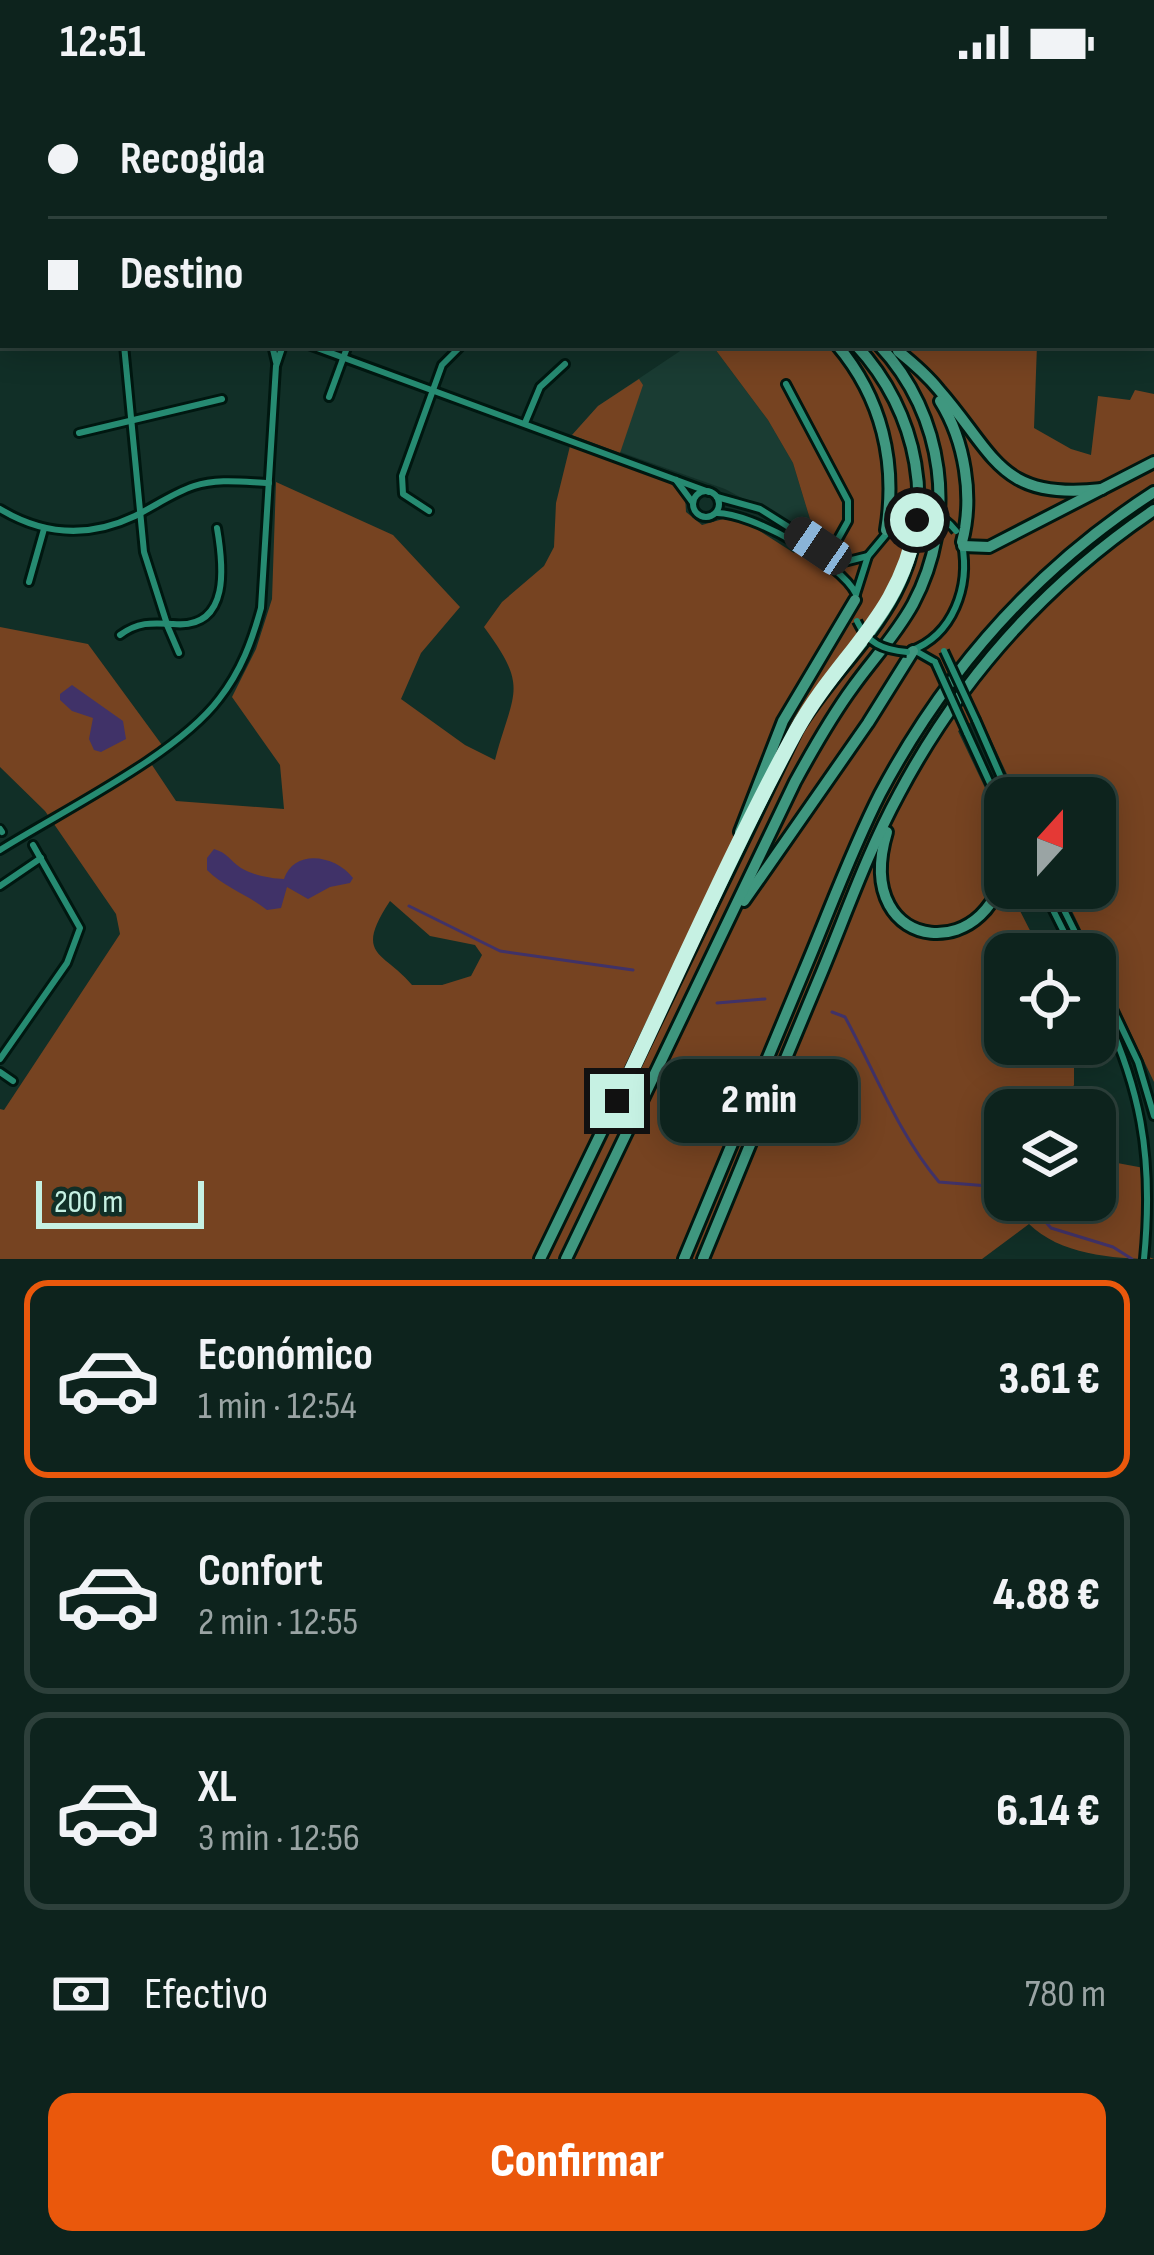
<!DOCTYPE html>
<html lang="es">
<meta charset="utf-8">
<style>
body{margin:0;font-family:"Sofia Sans Condensed",sans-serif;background:#162b26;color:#f1f3f6;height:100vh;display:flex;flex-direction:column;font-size:45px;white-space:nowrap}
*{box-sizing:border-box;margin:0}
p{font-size:39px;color:#9aa4a4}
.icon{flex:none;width:66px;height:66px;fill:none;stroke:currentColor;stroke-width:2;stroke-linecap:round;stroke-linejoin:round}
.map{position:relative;height:1175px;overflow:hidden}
.sheet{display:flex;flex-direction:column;background:#0d231d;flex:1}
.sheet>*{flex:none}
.hud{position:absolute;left:0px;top:0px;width:1155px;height:264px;box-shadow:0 6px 30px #0003,0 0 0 3px #2d403b;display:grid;align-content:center;height:264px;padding:0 48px;background:#0d231d}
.needle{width:78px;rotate:21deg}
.controls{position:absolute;left:984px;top:693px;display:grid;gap:24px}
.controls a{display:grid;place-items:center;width:132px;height:132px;border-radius:24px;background:#0d231d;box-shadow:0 6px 30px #0003,0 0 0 3px #2d403b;font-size:60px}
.scale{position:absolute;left:36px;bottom:30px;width:168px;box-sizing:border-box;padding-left:12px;border:6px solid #c6f1e3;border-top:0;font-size:33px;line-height:42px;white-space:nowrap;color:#c6f1e3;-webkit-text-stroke:9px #112f27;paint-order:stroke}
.end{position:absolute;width:54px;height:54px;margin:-27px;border:15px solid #c6f1e3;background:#111;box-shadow:0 0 0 6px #111}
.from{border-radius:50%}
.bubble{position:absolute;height:84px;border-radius:24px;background:#0d231d;box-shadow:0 6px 30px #0003,0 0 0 3px #2d403b;font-size:39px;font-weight:800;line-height:84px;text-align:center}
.car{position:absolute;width:36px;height:72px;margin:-36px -18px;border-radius:15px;box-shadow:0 0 9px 3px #0007;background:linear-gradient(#222 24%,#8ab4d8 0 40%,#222 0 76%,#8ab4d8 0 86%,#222 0)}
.hud b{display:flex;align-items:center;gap:42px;height:114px;font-size:45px}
.hud b+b{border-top:3px solid #2d403b}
.hud i{width:30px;height:30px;background:#f1f3f6}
ul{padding:21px 0 0;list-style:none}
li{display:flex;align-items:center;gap:36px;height:198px;margin:0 24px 18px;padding:0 24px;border:6px solid #2d403b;border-radius:24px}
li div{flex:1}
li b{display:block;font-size:45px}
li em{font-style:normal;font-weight:800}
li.active{border-color:#ea580c}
li>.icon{width:108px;height:108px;stroke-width:1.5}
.pay{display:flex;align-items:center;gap:30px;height:132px;padding:0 48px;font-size:45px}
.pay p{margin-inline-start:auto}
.button{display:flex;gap:24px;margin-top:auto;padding:24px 48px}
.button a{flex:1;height:138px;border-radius:24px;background:#ea580c;color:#fff;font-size:48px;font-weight:800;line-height:138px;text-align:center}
.status{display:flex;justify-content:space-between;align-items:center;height:84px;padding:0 60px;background:#0d231d;direction:ltr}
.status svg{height:33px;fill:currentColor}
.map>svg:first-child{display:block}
.built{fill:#1a3c33}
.green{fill:#764321;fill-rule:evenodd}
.water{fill:#403268}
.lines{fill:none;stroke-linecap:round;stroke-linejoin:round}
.stream{stroke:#403268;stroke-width:3}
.minor-casing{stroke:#001710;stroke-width:12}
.highway-casing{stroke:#001710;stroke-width:16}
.minor{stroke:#268b72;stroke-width:6}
.highway{stroke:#3f977f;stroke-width:10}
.minor-bridge-casing{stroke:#001710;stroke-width:12;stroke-linecap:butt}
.minor-bridge{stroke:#268b72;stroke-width:6}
.route{stroke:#c6f1e3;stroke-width:15}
</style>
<div class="status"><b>12:51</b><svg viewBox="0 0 49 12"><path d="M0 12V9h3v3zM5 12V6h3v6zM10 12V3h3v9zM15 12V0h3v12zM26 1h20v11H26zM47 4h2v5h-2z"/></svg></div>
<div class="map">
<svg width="1154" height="1175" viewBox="0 0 1154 1175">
<rect width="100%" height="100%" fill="#112f27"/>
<polygon class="built" points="689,261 712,261 768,336 793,379 813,445 808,449 725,405 572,351 598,322"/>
<g class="green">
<path d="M712,261H1037L1034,344L1071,365L1091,371L1098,312L1130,316L1135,306L1154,310V998L1061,804H1095V714H1018L980,632L958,647L1005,746V804L1031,806L1016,819L1042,870H1005V960H1074V1001L1068,1012L1074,1026H1005V1116H1095V1055L1112,1078L1144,1084L1141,1170L1154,1175C1113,1175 1059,1170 1029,1140L982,1175H0V1025L4,1026L120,850L116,830L45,727L0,683V543L88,560L162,661L146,672L176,717L284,725L280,681L232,613L256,565L272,515L276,398L393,451L460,523L421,569L401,615L465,661L495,676C513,607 530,605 484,543L502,518L544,482L554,463L556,419L570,362L668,397L685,412L686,428L702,441L723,435L749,440L794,469L813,445L793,379L768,336ZM390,817L430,852L475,861L482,871L471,892L442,901H412C384,867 353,873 390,817Z"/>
<polygon points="639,295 643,301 620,369 572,351 598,322"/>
</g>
<g class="water">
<polygon points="72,601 123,637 126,655 101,668 94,666 89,655 93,634 72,627 60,616 60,610"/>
<path d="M214,765C228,769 229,776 241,784C252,791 272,795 284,795C294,764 336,771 353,794L350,799L330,803L308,815L287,803L281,824L267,826C247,810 225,804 207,786V774Z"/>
</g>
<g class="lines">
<g class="stream">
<polyline points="409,822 500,867 633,886"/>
<polyline points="717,919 765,915"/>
<path d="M832,928L845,933C876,990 898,1049 939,1098L988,1102L1005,1096"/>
<polyline points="1026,1116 1051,1144 1113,1163 1132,1175"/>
</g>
<g class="minor-casing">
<g id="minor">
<polyline points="60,0 63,3"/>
<polyline points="135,0 137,3"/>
<polyline points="22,3 22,0"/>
<polyline points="268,3 271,0"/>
<polyline points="366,3 370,0"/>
<polyline points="0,36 3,34"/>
<polyline points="0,242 3,242"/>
<polyline points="124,261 144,468 166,537"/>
<polyline points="272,261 276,278"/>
<polyline points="309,261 709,408"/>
<polyline points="786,300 848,417 848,437 829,471"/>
<polyline points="329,313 348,261"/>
<polyline points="525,339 540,303 565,280"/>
<polyline points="79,349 222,315"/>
<polyline points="676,396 693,419"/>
<circle cx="706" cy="420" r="13"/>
<polyline points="717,413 760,425 844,478 868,472"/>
<path d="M0,425C43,451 89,454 135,432C155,422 173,409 194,402C218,394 244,398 269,399"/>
<polyline points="429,427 403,410 402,392 442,281 462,261"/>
<path d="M716,429C751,428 841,479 856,510"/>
<polyline points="29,498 44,445"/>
<polyline points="856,510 868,472 898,436"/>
<polyline points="167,541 179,569"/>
<path d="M120,551C139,537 154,539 173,540C232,546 223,479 217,444"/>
<polyline points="914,566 935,578"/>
<path d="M910,567C954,551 970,502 962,460"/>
<polyline points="976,636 1010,714"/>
<polyline points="967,649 1005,732"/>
<polyline points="0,745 2,748"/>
<path d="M0,766C62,727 177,671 219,615C241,587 252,557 261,524L276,282L283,261"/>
<polyline points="0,802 41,774"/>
<polyline points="1042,804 1075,870"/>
<polyline points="1053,804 1086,870"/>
<polyline points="1095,887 1138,978 1154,1032"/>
<path d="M1095,909C1141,1000 1154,1073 1144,1175"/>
<polyline points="0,975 67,879 80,844 33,761"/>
<polyline points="0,988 13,997"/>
</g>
</g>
<g class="highway-casing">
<g id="highway">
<polyline points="550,0 552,3"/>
<polyline points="562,0 564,3"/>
<path d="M837,261C882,314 897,379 886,446"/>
<path d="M898,267C913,279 927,291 939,306C996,371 999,417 1102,405"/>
<path d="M940,317C965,357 974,413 962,458"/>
<polyline points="963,462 989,463 1154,378"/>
<polyline points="997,716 1005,765"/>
<polyline points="740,748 783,637 855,516"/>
<path d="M887,748C849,875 1003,883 1005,768"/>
<polyline points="744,817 868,639 913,567"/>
<path d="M540,1175L797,645C826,597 869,559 895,510C939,427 918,327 856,261"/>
<path d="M566,1175L795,698C813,665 831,633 853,603C873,575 896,551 913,520C958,436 945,331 879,261"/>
<path d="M684,1175C724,1079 764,983 804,887C829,828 851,767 880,710C946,586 1036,484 1154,408"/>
<path d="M703,1175C741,1082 780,988 819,895C845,833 867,769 899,710C960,595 1046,499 1154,426"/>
</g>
</g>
<use href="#minor" class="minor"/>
<use href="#highway" class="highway"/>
<g class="minor-bridge-casing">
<g id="minor-bridge">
<path d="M898,436C920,422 940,427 956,447"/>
<path d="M857,537C867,559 883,566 907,568"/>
<polyline points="944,567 976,636"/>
<polyline points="935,578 967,649"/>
</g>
</g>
<use href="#minor-bridge" class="minor-bridge"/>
</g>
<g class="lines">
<path class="route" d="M617,1017C676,894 731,767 796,647C840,568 901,532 917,436"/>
</g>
</svg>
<div class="controls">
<a><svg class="needle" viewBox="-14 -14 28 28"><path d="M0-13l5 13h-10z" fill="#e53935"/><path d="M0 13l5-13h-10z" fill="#9aa4a4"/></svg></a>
<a><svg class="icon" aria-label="locate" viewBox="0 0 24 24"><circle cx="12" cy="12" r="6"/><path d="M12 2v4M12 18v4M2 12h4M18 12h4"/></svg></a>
<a><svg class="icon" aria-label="layers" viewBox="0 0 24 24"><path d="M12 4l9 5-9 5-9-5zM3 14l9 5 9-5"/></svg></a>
</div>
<div class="scale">200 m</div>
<i class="end from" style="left:917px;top:436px"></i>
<i class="end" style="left:617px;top:1017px"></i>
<div class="bubble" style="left:660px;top:975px;width:198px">2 min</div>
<i class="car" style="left:818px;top:462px;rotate:304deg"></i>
<div class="hud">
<b><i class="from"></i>Recogida</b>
<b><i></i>Destino</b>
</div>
</div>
<section class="sheet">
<ul>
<li class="active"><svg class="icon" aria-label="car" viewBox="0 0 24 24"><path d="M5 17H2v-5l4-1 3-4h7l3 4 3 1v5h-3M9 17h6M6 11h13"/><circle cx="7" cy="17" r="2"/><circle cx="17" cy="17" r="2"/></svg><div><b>Económico</b><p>1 min · 12:54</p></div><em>3.61 €</em></li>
<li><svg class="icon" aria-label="car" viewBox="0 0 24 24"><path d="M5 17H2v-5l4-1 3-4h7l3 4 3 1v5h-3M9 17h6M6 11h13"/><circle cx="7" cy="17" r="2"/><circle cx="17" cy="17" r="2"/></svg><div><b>Confort</b><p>2 min · 12:55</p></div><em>4.88 €</em></li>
<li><svg class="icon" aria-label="car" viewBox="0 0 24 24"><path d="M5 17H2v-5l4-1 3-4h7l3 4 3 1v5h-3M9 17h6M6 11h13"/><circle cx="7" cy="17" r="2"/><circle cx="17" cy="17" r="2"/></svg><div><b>XL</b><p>3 min · 12:56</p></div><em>6.14 €</em></li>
</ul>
<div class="pay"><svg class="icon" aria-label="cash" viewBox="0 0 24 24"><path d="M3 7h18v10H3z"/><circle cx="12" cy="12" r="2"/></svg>Efectivo<p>780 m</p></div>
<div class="button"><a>Confirmar</a></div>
</section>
